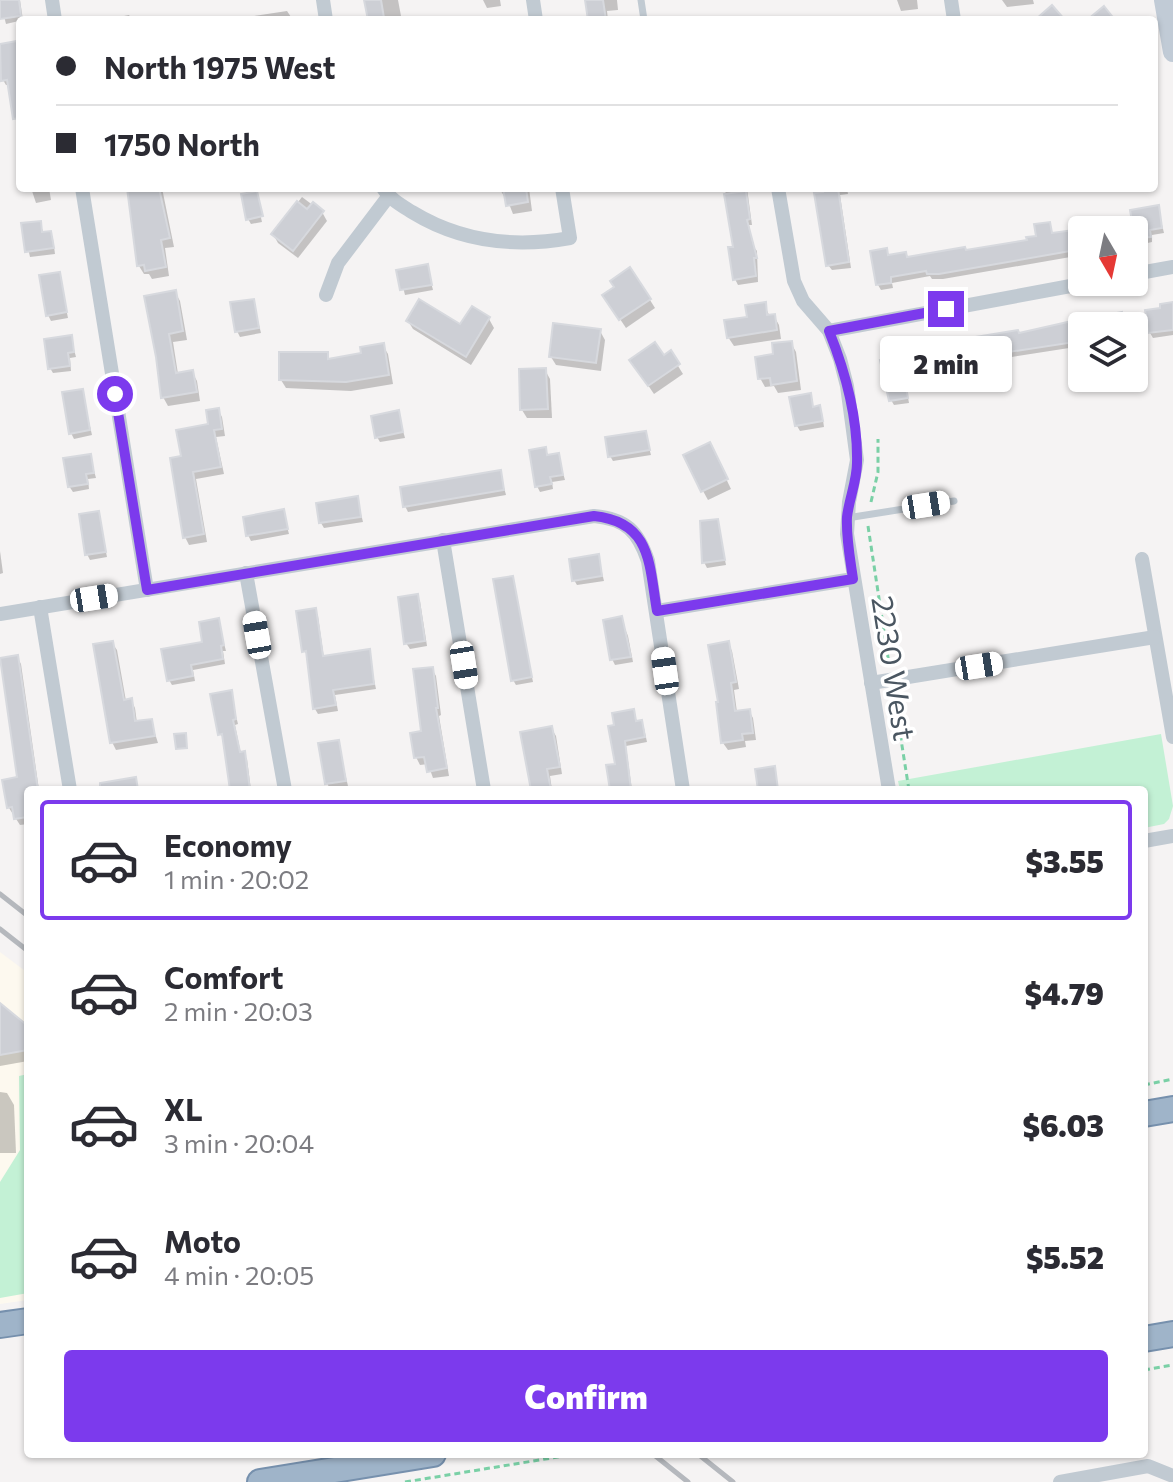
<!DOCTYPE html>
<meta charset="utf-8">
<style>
body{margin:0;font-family:Commissioner,sans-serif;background:#f2f2f3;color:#2b2b33;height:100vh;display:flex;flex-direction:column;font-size:30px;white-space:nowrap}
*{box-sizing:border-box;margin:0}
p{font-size:26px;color:#7c7c81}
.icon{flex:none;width:44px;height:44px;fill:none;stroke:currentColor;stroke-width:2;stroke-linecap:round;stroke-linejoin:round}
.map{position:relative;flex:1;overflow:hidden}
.panel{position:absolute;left:24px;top:786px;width:1124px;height:672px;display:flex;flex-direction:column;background:#fff;border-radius:8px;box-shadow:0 2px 6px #0004}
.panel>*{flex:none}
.top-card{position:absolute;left:16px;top:16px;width:1142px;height:176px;border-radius:8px;box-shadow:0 2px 6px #0004;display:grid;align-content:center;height:176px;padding:0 40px;background:#fff}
.needle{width:52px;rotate:171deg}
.buttons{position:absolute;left:1068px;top:216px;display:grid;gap:16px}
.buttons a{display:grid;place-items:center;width:80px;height:80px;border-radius:8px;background:#fff;box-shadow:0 2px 6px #0004;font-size:40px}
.end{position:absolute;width:36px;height:36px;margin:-18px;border:10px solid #7c3aed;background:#fff;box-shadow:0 0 0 4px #fff}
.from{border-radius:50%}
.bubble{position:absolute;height:56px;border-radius:8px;background:#fff;box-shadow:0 2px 6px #0004;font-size:26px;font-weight:800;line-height:56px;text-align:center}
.car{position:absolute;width:24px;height:48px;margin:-24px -12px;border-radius:10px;box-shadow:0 0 6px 2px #0007;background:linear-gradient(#fff 24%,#345 0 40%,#fff 0 76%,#345 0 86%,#fff 0)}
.top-card b{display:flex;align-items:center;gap:28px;height:76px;font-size:30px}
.top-card b+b{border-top:2px solid #e1e1e2}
.top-card i{width:20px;height:20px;background:#2b2b33}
ul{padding:14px 0 0;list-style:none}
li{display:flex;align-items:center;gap:24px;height:120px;margin:0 16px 12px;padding:0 24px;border:4px solid transparent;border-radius:8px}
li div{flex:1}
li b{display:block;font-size:30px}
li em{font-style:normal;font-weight:800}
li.selected{border-color:#7c3aed}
li>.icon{width:72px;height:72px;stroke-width:1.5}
.cta{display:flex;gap:16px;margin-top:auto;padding:16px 40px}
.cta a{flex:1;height:92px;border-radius:8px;background:#7c3aed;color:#fff;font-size:32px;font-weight:800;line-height:92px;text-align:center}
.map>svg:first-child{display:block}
.commercial{fill:#fdf9ef}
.green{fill:#c3f1d5}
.shadow{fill:#0003}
.building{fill:#cdcfd5;stroke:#d7d9de;stroke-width:2}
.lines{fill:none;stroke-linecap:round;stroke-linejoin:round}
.trunk-casing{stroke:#7690ad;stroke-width:28}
.path{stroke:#7ad0a6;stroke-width:3;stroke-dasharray:6 4;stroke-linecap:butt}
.service{stroke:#c1cad2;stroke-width:7}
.minor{stroke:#c1cad2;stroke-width:14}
.secondary{stroke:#c1cbd6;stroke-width:20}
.trunk{stroke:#9fb4c9;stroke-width:24}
.rail{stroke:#b5b8bd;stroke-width:5}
.route{stroke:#7c3aed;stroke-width:10}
.labels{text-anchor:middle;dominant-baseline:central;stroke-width:7;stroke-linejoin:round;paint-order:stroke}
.street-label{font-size:30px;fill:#4a5661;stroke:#fff}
</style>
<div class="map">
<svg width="1173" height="1482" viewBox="0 0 1173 1482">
<rect width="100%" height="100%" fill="#f5f3f3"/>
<polygon class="commercial" points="0,952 28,973 28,1300 0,1304"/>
<g class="green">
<polygon points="1161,734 1173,806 1169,819 1164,824 1144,828 1144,790 900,790 898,781"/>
<polygon points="28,1074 28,1293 0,1298 0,1182 20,1150 19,1076"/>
</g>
<g class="shadow">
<polygon points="0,0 20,0 23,20 6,24"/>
<polygon points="366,0 398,0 401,16 387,20 370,20"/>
<polygon points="473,0 500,0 501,6 487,8 483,0"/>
<polygon points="587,0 617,0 618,10 607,11 608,20 590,20"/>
<polygon points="897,0 917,0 918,9 901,11"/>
<polygon points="1002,0 1033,0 1034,4 1007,7"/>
<polygon points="287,11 293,20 247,20 247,17"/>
<polygon points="129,15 132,20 104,20"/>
<polygon points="16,44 20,57 20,143 10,85 6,85 3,80 0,57 0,46"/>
<polygon points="31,188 49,188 51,200 36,203"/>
<polygon points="128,188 162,188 174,247 165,248 169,276 152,279 149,274 144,274 139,266"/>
<polygon points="499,188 529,188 532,211 513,214 506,196 504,196"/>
<polygon points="722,188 747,188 752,225 749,225 753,246 757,251 758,282 738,285 735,279 735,249 725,189"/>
<polygon points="824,188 847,188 848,194 840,195 851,268 832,270 828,265"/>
<polygon points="256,196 262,222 251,224 248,219"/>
<polygon points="302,197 322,212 327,221 298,258 278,243 273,234"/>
<polygon points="1158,208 1164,233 1152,235 1152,242 1134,246 1134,230 1086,230 1134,221"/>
<polygon points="40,223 44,234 50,234 53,239 55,254 30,257 23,225"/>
<polygon points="1049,224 1053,235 1082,231 1082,255 943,279 932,279 930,276 892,283 893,288 881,290 878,285 872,253 886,250 890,257 908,259 966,252 1038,238"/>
<polygon points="427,267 433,290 405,295 399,271"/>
<polygon points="59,274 68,318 51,321 48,315"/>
<polygon points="175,292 180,301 187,340 173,342 178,374 192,372 197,381 200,401 168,406 163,397 158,356"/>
<polygon points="650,300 655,308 626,328 610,304"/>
<polygon points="253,301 261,333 240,337 237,331"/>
<polygon points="764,304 770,317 774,316 779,325 781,339 734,346 728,337"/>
<polygon points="1173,304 1173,335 1153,338 1150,333"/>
<polygon points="472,309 489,319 494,328 471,365 413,329 408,321 461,327"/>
<polygon points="1121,315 1125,326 1082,326 1082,346 934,369 931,363 1045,327"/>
<polygon points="600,331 605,340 601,371 556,365 551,357"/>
<polygon points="71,338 76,357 70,358 71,371 53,373 50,368"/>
<polygon points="791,343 796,352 801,390 778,393 774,386 765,387 760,378"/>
<polygon points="383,346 388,354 393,384 351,391 286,388 281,380 327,354 330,361 363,355"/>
<polygon points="670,353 683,374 654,394 637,369"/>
<polygon points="902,359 907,373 913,372 916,377 918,390 907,392 909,403 894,405 891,400"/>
<polygon points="545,370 550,379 552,418 527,418 522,410"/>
<polygon points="82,391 92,435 74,439 71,433"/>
<polygon points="810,396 814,409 819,408 822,413 824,427 800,431 797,426"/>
<polygon points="218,410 222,417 225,436 216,437 224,474 196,479 207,542 189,545 185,537 183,458 211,425"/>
<polygon points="398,413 405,438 380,442 377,437"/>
<polygon points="645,433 651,455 613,461 610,456"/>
<polygon points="545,450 549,456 558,455 565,480 552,482 553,489 540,492 537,486"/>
<polygon points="714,454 731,489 708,500 703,491"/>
<polygon points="90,456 96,478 88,479 89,489 73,492 69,486"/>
<polygon points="500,472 506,495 408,512 405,506"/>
<polygon points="357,498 363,522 324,528 321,523"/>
<polygon points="283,512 289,534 251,541 248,535"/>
<polygon points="98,513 107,557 90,560 87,554"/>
<polygon points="717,521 726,565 707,568 704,562"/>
<polygon points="0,551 3,573 0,574"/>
<polygon points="598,556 604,581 577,585 574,580"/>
<polygon points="512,578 533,682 516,685 513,680"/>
<polygon points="417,596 420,601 427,646 410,649 406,643"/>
<polygon points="315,610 318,616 324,658 368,651 376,689 335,695 338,711 318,714 315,709 309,656 304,651"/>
<polygon points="621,619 628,636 633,662 615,665 612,659"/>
<polygon points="218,620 226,651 223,651 225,664 193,670 195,681 172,685 169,680 205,643"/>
<polygon points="112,643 117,650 126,701 131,700 135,708 137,723 151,721 158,743 116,750 112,742"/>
<polygon points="728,643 732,651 739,689 734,690 737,712 749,711 753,718 756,740 745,741 746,747 728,750 723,743"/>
<polygon points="17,657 21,664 39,790 28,790 28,824 20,825 9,808 4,781 19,779"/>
<polygon points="432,669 436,676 441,715 439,716 449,776 433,778 428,764 420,765 416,757 424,733"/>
<polygon points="230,692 238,724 235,725 241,754 243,754 247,759 251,790 232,790 225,739 220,734"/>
<polygon points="633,711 637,723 641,722 644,728 647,742 626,746 632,790 611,790"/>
<polygon points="551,728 556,736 562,774 550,776 552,790 532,790"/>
<polygon points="338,742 348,786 330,789 327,783"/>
<polygon points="0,1005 28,1028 28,1061 0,1066"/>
<polygon points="0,1092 7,1093 14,1105 16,1153 0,1153"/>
</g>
<g class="building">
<polygon points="0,0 19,0 21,16 0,19"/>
<polygon points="364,0 381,0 384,18 368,20"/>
<polygon points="585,0 603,0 606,20 588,20"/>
<polygon points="1052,5 1065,20 1035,20"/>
<polygon points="1104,6 1115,20 1087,20"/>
<polygon points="17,41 20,64 20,118 13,119 7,80 1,81 0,44"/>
<polygon points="127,188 159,188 170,238 161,240 166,267 145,271 144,265 137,266"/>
<polygon points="503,188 526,188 528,202 506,206"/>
<polygon points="822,188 838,188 849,262 826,266 814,193 823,192"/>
<polygon points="257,191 263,216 246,220 241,194"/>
<polygon points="746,191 750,219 747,220 757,258 754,258 756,276 733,280 728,247 733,247 724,194"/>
<polygon points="297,201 307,209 313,202 324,211 293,251 271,234"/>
<polygon points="1159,205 1162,228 1150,230 1151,237 1135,239 1130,210"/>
<polygon points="41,221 42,232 51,231 54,248 25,252 21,223"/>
<polygon points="1050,222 1052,233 1082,229 1082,249 939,274 927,274 926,271 891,277 891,283 876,285 870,251 887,248 888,255 906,252 907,257 965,247 966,250 1027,240 1026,237 1036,236 1034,224"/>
<polygon points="428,264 432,285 400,290 396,270"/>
<polygon points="630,267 651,299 619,320 602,295 614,287 610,281"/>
<polygon points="60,272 67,312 46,316 39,275"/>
<polygon points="176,290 183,331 169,334 176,373 193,370 197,392 161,398 156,357 144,296"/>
<polygon points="254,299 259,328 235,332 230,302"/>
<polygon points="419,299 460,324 472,306 490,317 466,357 406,321"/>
<polygon points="766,302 767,315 775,314 777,330 727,338 724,320 747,317 745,305"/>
<polygon points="1173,302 1173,330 1148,333 1145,310 1160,308 1160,304"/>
<polygon points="1122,312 1124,326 1083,326 1082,320"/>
<polygon points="1072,321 1075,342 929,364 926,345 1018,330 1019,333"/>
<polygon points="553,323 601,329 596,363 549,357"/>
<polygon points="72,335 74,352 68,353 70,366 48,369 44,339"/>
<polygon points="792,341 797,381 771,385 770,378 758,379 755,357 773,354 772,343"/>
<polygon points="655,342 664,355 671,350 680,364 648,386 629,360"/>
<polygon points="384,343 389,375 346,382 279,380 279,352 328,352 328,359 361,353 360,347"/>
<polygon points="903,356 905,371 914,370 916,385 906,387 908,398 889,401 880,360"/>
<polygon points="546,368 548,409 520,410 519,369"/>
<polygon points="83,389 90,430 69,434 62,392"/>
<polygon points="811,393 813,407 820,405 823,421 795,426 789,397"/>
<polygon points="219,408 222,429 214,430 221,467 193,472 204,534 183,538 170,458 181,456 176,430 208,424 206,410"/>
<polygon points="399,410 403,432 375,438 371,416"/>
<polygon points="646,431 650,450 608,457 605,437"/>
<polygon points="710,442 728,479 701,492 683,455"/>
<polygon points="546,447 547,455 559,453 563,475 550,477 552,484 535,487 529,450"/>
<polygon points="91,454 94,473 86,474 88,484 68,487 63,458"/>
<polygon points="501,470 504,490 403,507 400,487"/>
<polygon points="358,496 361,517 319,523 316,503"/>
<polygon points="284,509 288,529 246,536 243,517"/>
<polygon points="99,511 106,552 85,555 79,514"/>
<polygon points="718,519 725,560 702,563 700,521"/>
<polygon points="599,554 602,576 572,581 569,559"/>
<polygon points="513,576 532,677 511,681 493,579"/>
<polygon points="418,594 425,641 404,644 398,597"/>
<polygon points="316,608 323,656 370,649 374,684 333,690 336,705 313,709 306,651 302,652 296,611"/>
<polygon points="622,616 631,657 610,660 603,620"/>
<polygon points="219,618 224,645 221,646 223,659 191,665 193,676 167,681 161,649 202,642 199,622"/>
<polygon points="113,641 124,700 132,698 135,721 152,719 155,736 110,743 93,644"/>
<polygon points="729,641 736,682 731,683 735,711 750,709 753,733 742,734 743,740 721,743 716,702 718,702 708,645"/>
<polygon points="18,655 38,790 28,790 28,817 14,819 12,807 7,808 2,780 17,777 0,658"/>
<polygon points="433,667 438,708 436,708 447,768 427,772 424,757 414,758 410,733 421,731 413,669"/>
<polygon points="232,690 236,719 233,720 240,752 245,751 250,790 230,790 222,734 218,735 210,694"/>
<polygon points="634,709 636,721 642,720 645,737 625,741 631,790 610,790 606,765 615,764 608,726 614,725 612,713"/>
<polygon points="552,726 560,767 547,769 551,790 531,790 520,732"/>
<polygon points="186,733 187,748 176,749 174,734"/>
<polygon points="339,740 346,781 325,784 318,743"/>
<polygon points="775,766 778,790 758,790 755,769"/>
<polygon points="136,777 138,790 100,790 100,783"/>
<polygon points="0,1003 28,1026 28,1050 0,1055"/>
</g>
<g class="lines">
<g class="trunk-casing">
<g id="trunk">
<polyline points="1144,1114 1173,1109"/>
<polyline points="0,1325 28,1321"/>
<polyline points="1144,1339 1173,1334"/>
<polyline points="260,1482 433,1454"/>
</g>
</g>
<g class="path">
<polyline points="871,502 878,472 878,439"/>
<polyline points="868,526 889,664"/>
<polyline points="894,695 909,790"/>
<polyline points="1144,1085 1173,1079"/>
<polyline points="1144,1370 1173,1365"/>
<polyline points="405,1482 576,1454"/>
</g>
<g class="service">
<polyline points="641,0 644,20"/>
<polyline points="847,518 954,501"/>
</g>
<g class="minor">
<polyline points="52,0 55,20"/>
<polyline points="323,0 326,20"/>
<polyline points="533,0 536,20"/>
<polyline points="951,0 954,20"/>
<polyline points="82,188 147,590"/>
<path d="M383,188C390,199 401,205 412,212C461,242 514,248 570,238L562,188"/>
<polyline points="778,188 794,281 803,301 829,331 840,359 847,386 857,460 849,502 847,534 889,790"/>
<polyline points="1134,274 1173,267"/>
<polyline points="326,295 338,263 388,197"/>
<polyline points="829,331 1092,282"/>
<polyline points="443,540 484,790"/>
<polyline points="1142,559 1173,737"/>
<polyline points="246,573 285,790"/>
<polyline points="40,607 70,790"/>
<polyline points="657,611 853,579"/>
<path d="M0,614L594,516C626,519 638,531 648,561L683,790"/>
<polyline points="871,683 1155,637"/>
<polyline points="1144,841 1173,836"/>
<polyline points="1060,1482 1148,1466 1173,1476"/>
</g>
<polyline class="secondary" points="1164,0 1173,52"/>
<use href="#trunk" class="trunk"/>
<g class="rail">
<polyline points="0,894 28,916"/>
<polyline points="0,929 28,951"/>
<polyline points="653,1454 688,1482"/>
<polyline points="698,1454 733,1482"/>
</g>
</g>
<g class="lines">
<path class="route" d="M115,394L147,590L594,516C652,522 649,565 657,611L853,579C850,558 846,538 847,517C849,499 857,481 857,463C858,419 845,371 829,331L946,309"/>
</g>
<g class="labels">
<g class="street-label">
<text transform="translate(895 668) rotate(81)">2230 West</text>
</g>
</g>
</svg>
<div class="buttons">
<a><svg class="needle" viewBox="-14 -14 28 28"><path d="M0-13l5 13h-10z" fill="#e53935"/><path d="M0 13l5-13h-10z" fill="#7c7c81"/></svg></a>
<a><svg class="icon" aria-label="layers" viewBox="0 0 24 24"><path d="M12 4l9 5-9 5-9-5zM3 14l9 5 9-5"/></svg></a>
</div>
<i class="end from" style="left:115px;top:394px"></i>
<i class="end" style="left:946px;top:309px"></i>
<div class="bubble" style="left:880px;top:336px;width:132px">2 min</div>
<i class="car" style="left:926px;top:505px;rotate:81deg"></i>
<i class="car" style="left:94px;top:598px;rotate:81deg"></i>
<i class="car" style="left:257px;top:635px;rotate:350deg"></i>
<i class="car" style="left:464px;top:665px;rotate:171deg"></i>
<i class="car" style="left:979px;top:666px;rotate:81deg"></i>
<i class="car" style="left:665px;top:671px;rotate:352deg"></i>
<div class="top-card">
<b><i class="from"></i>North 1975 West</b>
<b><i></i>1750 North</b>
</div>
<section class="panel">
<ul>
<li class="selected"><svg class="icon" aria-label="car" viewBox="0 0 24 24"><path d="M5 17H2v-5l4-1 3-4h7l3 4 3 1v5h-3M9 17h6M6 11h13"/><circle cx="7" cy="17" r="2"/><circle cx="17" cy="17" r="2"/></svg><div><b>Economy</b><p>1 min · 20:02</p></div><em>$3.55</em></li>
<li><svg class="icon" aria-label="car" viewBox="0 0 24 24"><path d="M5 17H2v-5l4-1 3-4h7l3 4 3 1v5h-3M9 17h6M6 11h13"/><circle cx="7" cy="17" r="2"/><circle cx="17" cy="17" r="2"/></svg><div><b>Comfort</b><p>2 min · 20:03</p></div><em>$4.79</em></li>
<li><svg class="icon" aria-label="car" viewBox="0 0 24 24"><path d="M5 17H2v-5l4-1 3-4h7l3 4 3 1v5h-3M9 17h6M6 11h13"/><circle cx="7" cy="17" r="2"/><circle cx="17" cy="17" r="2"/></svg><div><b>XL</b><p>3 min · 20:04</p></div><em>$6.03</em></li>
<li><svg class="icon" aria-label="car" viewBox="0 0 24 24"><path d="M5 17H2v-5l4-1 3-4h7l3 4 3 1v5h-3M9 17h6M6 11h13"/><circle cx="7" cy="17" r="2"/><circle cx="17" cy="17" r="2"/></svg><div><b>Moto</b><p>4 min · 20:05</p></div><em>$5.52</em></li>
</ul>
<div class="cta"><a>Confirm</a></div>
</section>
</div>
